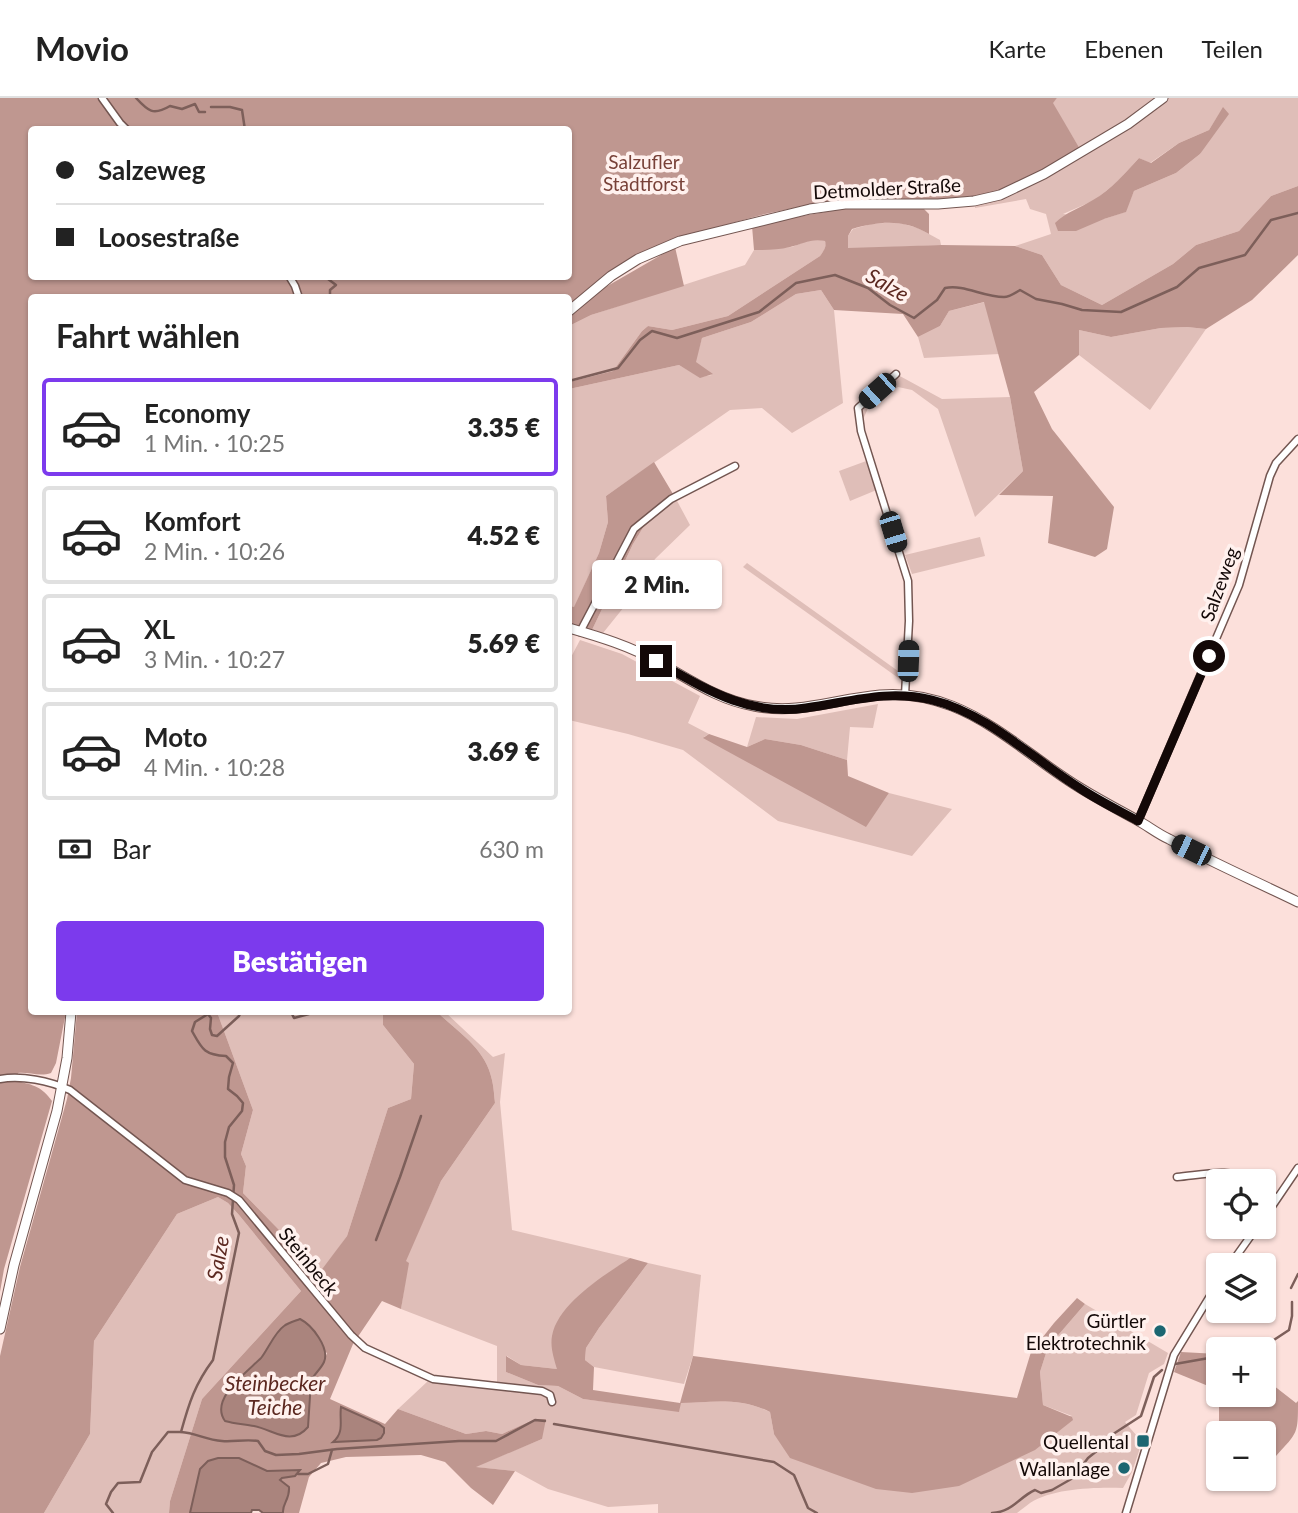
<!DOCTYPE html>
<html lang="de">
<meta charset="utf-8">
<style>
body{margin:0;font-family:Lato,sans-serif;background:#f2f2f2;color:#222;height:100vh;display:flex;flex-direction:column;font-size:26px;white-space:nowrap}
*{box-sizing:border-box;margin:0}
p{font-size:23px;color:#767676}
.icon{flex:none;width:38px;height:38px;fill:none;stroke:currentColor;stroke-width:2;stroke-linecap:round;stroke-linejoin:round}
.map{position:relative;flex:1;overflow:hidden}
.panel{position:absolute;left:28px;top:196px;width:544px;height:721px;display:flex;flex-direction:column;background:#fff;border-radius:7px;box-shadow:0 2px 5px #0004}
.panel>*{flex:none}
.banner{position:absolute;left:28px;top:28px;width:544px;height:154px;border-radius:7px;box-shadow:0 2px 5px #0004;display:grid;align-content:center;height:154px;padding:0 28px;background:#fff}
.controls{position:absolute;left:1206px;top:1071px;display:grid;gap:14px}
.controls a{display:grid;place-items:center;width:70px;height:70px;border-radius:7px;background:#fff;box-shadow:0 2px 5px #0004;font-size:35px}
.end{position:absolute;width:32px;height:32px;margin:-16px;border:9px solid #130807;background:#fff;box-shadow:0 0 0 4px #fff}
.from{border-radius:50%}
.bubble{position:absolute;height:49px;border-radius:7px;background:#fff;box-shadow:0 2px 5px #0004;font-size:23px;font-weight:800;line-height:49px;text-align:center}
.car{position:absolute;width:21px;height:42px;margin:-21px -10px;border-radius:9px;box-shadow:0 0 5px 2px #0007;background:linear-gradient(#222 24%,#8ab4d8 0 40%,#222 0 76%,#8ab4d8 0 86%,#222 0)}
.banner b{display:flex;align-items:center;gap:24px;height:66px;font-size:26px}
.banner b+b{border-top:2px solid #e0e0e0}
.banner i{width:18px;height:18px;background:#222}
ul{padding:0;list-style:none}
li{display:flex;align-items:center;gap:21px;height:98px;margin:0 14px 10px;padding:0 14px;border:4px solid #e0e0e0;border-radius:7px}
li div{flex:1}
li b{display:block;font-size:26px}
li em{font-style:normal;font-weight:800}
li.active{border-color:#7c3aed}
li>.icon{width:63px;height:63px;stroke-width:1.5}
h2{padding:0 28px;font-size:32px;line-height:84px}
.pay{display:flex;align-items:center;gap:18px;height:77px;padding:0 28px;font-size:26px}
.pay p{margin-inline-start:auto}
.cta{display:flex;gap:14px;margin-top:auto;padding:14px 28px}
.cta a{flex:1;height:80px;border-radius:7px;background:#7c3aed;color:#fff;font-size:28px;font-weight:800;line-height:80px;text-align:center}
header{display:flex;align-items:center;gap:42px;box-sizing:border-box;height:98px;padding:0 35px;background:#fff;border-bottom:2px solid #e0e0e0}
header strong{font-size:33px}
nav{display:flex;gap:38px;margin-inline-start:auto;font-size:24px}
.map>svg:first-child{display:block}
.green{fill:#dfbeb8;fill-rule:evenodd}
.forest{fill:#bf9790;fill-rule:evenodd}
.water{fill:#aa847d;stroke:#7d5f5a;stroke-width:2}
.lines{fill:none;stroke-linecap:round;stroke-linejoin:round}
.stream{stroke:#7d5f5a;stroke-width:2.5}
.street-casing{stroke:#735651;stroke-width:9}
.secondary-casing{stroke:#735651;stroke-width:11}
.street{stroke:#fff;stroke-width:6}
.secondary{stroke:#fff;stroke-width:9}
.route{stroke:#130807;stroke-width:9}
.poi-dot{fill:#1c6671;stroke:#fff1ee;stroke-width:2.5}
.labels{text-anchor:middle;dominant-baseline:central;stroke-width:7;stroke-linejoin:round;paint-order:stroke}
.park-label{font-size:19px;fill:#784138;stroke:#fff1ee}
.street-label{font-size:19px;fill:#130807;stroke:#fff1ee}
.poi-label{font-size:19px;fill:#130807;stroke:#fff1ee;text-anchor:end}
.water-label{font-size:21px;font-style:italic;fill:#5c2820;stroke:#fff1ee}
</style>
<header>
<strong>Movio</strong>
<nav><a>Karte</a><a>Ebenen</a><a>Teilen</a></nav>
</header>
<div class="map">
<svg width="1298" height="1415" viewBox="0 0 1298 1415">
<rect width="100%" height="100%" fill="#fce0db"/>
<g class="green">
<path d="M1057,0H1298V88L1271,98L1239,133L1196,147L1173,166L1102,207L1061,187L1042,157L1015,148L1051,136L1046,116L1030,111L1026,101L975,110V106L1080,51L1052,5ZM1223,10L1200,56L1176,75L1134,93L1125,114L1104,121L1063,116L1095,102L1117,84L1139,60L1150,65L1179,45L1209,32Z"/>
<polygon points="897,124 918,130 940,142 941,147 848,151 848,138 853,131 871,126"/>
<polygon points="817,141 825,143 826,146 824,153 820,158 728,218 672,232 648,228 642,233 613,273 569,284 569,228 591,217 745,167 754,152 792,149 804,144"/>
<polygon points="821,192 834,212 843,305 792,335 762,310 730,312 606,398 608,424 599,455 574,510 569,508 569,291 679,267 700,279 712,277 695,264 702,240 751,224 796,196"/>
<polygon points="985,204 999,256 924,260 918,239 940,228 949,213"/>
<polygon points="1187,229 1206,231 1150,312 1079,257 1079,232 1111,239 1161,230"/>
<polygon points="898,277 942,301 1010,299 1023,373 975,419 938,311 912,292 898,289 869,308 861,326 861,311"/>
<polygon points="869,362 879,391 850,403 839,373"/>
<polygon points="676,401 690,427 655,461 632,499 603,535 592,532 633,446 644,428"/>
<polygon points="980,439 985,458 912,476 905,457"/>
<polygon points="747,465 905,578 904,584 743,469"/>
<polygon points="580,542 622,556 700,598 688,625 709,636 704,639 866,728 889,695 952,711 912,758 778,723 683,652 628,636 569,622 569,563"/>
<polygon points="878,606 873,630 850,629 847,662 801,647 765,641 747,649 756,619 797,621"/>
<polygon points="217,914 383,914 383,927 414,966 411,1001 388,1010 347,1138 321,1175 243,1095 246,1068 241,1056 253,1012"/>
<path d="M437,914H445L493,959L505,955L500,1004L512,1132L630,1160L589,1189L557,1271L521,1267L507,1258L506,1274L538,1287L558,1288L583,1301L679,1313L680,1305C713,1304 740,1299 770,1314L774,1336L1072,1318L1043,1307L1040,1274L1048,1249L1085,1206L1168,1255L1164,1266L1149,1275L1136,1317L1125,1324L1142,1344L1132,1374L1123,1390C1097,1389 1053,1390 1030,1405C1026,1408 1021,1412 1017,1415H658V1406L608,1409L548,1391L515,1373L474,1369L542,1341L535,1321L502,1336L486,1333L466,1336L398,1311L428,1283L497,1290V1248L401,1211L408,1165L405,1163L441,1083L495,1005C494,997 494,990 492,982C486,951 459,935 437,914Z"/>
<polygon points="218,1099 228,1105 239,1117 301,1193 202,1301 170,1403 169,1415 44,1415 90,1336 94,1243 177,1116"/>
<polygon points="648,1165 701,1177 693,1258 684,1286 594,1269 585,1262 586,1250 599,1230"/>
</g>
<g class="forest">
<path d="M0,0H1057L1053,5L1080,51L1049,69L999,93L983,97L956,101L829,104L808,107L765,116L674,141L569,208V200H32V914H66L56,965L51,975C40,979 29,974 18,975L17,983C34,987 42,989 52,1003L4,1171L0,1194ZM32,32H569V178H32Z"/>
<path d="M1223,9L1229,16L1200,56L1176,75L1134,93L1126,114L1104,121L1076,133H1058L1055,125C1066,114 1080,110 1093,102C1111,92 1125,75 1139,60L1151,65L1179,45L1209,32Z"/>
<path d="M1298,88V157L1252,202L1206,231L1187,229L1161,230L1111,239L1079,232V257L1034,294L1052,331L1114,409L1107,451L1095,459L1048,445L1053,398L999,397L1023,373L1010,299L984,204L949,213L940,228L918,239L903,216L834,212L821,192L796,196L751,224L702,240L696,264L713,276L700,280L679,267L569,291V284L613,273L642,233L648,228L672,232L728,218L820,158C823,154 827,149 825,143C811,140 803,146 790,149C778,152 766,152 754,152L752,128L763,125L842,111L922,109L929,116V136C903,121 881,123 852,131L848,138V150L941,147L1015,148L1042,157L1061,187L1102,207L1173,166L1196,147L1239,133L1271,98Z"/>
<polygon points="675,149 684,188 591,217 569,228 569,219 597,194"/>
<polygon points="654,364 676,401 644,428 633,446 592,532 569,526 569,508 574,509 599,455 608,424 606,398"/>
<polygon points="709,636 747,649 765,641 801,647 847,662 848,678 889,695 866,729 703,640"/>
<path d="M77,914H217L253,1012L241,1056L246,1068L243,1095L320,1174L347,1138L388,1010L411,1001L414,966L383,927V914H437C459,935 486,951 492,982C494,990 494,998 495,1005L441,1083L406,1163L409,1165L401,1211L382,1203L353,1246L330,1301L385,1326L398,1311L466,1336L486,1333L502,1336L535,1321H546L542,1341L476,1369L515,1373L493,1407L471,1390L445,1364L421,1357L346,1359L321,1365L309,1379L299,1415H283C282,1405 290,1402 289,1389L279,1383L295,1372L276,1374L267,1373L239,1360L200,1371L190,1415H169L170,1403L202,1301L301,1193L239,1117L228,1105L218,1099L177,1116L94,1243L90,1336L44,1415H0V1258L20,1169L67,1001L71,980ZM284,1228L327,1255C324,1267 316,1273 311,1283L308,1329C294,1346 278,1336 261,1330C252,1327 242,1326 232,1325L231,1288L262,1258ZM340,1311L377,1342L334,1343C344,1335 341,1323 340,1311Z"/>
<path d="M630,1160L648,1165L599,1230L586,1250L585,1262L594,1269L593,1292L680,1305L693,1258L1017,1300L1031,1254L1054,1225L1077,1200L1085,1206L1048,1249L1040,1274L1043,1307L1072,1319L1073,1322L1035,1352L999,1369L959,1388L912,1395L876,1391L790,1360L774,1336L770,1314C741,1299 712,1304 681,1305L679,1314L583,1301L558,1288L538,1287L506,1274V1258L521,1267L557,1271C554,1261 550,1249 552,1238C558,1205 605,1177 630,1160Z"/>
<polygon points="1181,1254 1218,1256 1218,1292 1174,1274"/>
<path d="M1264,1280L1296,1305L1298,1303C1298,1336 1298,1334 1276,1358L1264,1354V1335H1219V1297H1264Z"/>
</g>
<g class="water">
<path d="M300,1221C312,1227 330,1250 324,1264C321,1271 314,1276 311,1283L308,1329C291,1349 274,1332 254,1328C245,1326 235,1326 225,1323C209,1301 247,1274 261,1260C268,1251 275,1234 284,1228C288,1225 295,1223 300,1221Z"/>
<path d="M341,1309L379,1326L384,1330V1335L381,1340L377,1342L333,1344C345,1334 339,1322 341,1309Z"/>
<path d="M218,1360H239L267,1373L300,1372L295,1378L282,1380L280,1382L289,1389C290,1402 282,1405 283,1415H263L259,1412H252L251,1415H190L200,1371L208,1363Z"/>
</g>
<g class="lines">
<g class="stream">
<path d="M136,0C148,13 153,18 170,8L182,11L195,6L199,14H205"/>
<polyline points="211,9 230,9 242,12 245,32"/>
<polyline points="324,178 336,187 330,192 330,200"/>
<path d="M569,283L618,270L640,242L652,233L677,240L759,214L796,185L835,177L868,190L890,207L914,220L937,202L945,190C964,186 983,199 1004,199C1009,199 1015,195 1020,192L1036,201L1062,206L1082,212L1121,214L1177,189L1199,170L1245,157L1271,122L1298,115"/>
<polyline points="291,914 294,920 309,916 312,914"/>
<polyline points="376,1142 400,1079 421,1018"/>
<polyline points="1291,1190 1298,1176"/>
<polyline points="1260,1251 1289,1232 1292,1218 1292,1204"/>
<polyline points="1175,1266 1209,1260 1218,1261"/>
<polyline points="554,1326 774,1364 794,1377 808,1410 817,1415"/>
<path d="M181,1334C196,1335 206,1342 222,1343C234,1344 246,1341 258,1343L265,1353L276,1357L299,1356L337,1351L459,1343H496L535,1322L545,1323"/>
<polyline points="298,1376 308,1376 328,1366 332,1352"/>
<path d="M113,1415L106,1406L111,1394L118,1385L140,1384L152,1354L168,1334H181C189,1305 195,1286 213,1262L239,1135L232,1116L234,1087L225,1059V1044L229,1029L242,1013L243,1005L237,998L228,991L229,979L233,965L226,958C204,957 202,951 192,933L195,924L208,916L211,920L210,931L212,937L217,938L239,918L241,914"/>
<path d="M992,1415C1013,1414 1019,1399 1035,1392L1041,1395L1052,1392L1073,1380L1088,1360L1103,1348L1107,1340L1141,1318L1154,1279L1162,1272"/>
</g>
<g class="street-casing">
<g id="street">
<polyline points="102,0 120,25 127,32"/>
<polyline points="289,178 295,188 299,200"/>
<polyline points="896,276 858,310 861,333 908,483 909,523 905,597"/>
<polyline points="580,534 634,431 671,401 735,368"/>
<polyline points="1138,723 1239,487 1270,378 1276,365 1298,341"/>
<path d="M0,981C22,977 49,983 70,992L185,1082L228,1095L239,1102L351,1237L365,1250L433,1281L542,1293L550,1297L552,1304"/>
<path d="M1177,1079C1202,1077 1231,1069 1253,1083"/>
<polyline points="1264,1091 1277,1100"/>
<polyline points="1264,1120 1298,1070"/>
<polyline points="1230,1167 1257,1129"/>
<polyline points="1126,1415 1174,1257 1218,1185"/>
</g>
</g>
<g class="secondary-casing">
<g id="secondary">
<polyline points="569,213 611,178 638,161 680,143 810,111 845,106 938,106 974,103 1000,97 1044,76 1128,26 1163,0"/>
<path d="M569,530C600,539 630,548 658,564C689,581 718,602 754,608C799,617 835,601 880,597C904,595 929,599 952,608C1000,627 1038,665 1082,691C1100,702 1119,712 1137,722C1148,728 1158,736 1169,741C1211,764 1255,783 1298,804"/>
<polyline points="0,1231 14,1167 57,1013 67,960 71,914"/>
</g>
</g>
<use href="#street" class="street"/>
<use href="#secondary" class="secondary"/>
</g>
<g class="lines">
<path class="route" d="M656,563C704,590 748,619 806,610C850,604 887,591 932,602C986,615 1032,660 1078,689C1097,702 1118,712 1138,723L1209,558"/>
</g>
<g class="poi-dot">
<circle cx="1160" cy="1233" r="7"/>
<rect x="1136" y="1336" width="14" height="14" rx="3.5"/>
<circle cx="1124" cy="1370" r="7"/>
</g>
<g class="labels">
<g class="park-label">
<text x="644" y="63">Salzufler<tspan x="644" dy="22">Stadtforst</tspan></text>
</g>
<g class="street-label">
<text transform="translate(887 90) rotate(-3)">Detmolder Straße</text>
<text transform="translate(1219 486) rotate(-70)">Salzeweg</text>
<text transform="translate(309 1163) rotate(51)">Steinbeck</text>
</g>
<g class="poi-label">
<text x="1146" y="1222">Gürtler<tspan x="1146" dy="22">Elektrotechnik</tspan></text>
<text x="1129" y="1343">Quellental</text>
<text x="1110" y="1370">Wallanlage</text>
</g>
<g class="water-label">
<text transform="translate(888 186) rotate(30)">Salze</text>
<text transform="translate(217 1160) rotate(-80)">Salze</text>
<text x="275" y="1284">Steinbecker<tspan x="275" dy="24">Teiche</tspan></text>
</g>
</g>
</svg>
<div class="controls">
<a><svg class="icon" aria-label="locate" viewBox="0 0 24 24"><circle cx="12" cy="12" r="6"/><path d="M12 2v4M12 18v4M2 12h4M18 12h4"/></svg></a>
<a><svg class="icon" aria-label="layers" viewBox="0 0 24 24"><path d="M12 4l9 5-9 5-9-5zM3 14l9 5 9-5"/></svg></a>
<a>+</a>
<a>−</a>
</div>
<i class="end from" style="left:1209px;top:558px"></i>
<i class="end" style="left:656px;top:563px"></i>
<div class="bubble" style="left:592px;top:462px;width:130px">2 Min.</div>
<i class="car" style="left:877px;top:293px;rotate:228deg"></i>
<i class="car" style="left:893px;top:434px;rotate:163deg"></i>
<i class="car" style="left:908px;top:563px;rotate:2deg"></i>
<i class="car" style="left:1191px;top:752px;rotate:296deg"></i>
<div class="banner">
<b><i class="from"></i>Salzeweg</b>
<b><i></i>Loosestraße</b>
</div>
<section class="panel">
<h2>Fahrt wählen</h2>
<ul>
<li class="active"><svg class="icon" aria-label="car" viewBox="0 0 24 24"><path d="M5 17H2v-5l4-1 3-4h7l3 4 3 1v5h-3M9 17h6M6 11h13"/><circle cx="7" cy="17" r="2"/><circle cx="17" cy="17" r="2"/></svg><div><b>Economy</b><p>1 Min. · 10:25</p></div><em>3.35 €</em></li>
<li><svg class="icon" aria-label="car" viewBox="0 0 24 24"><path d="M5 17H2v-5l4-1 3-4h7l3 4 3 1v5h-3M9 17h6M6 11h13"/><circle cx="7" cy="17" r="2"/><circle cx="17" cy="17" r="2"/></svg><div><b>Komfort</b><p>2 Min. · 10:26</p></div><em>4.52 €</em></li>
<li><svg class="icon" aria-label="car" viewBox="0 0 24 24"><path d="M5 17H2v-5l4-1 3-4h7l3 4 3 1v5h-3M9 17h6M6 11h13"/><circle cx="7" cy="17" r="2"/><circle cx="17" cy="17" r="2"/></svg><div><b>XL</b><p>3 Min. · 10:27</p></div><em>5.69 €</em></li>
<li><svg class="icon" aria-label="car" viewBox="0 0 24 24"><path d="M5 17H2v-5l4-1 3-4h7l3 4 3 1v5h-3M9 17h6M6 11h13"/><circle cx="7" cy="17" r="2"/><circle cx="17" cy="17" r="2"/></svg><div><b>Moto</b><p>4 Min. · 10:28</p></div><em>3.69 €</em></li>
</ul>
<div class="pay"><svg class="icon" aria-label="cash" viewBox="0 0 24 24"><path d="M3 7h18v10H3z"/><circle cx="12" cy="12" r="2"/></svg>Bar<p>630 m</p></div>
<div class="cta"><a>Bestätigen</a></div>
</section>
</div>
